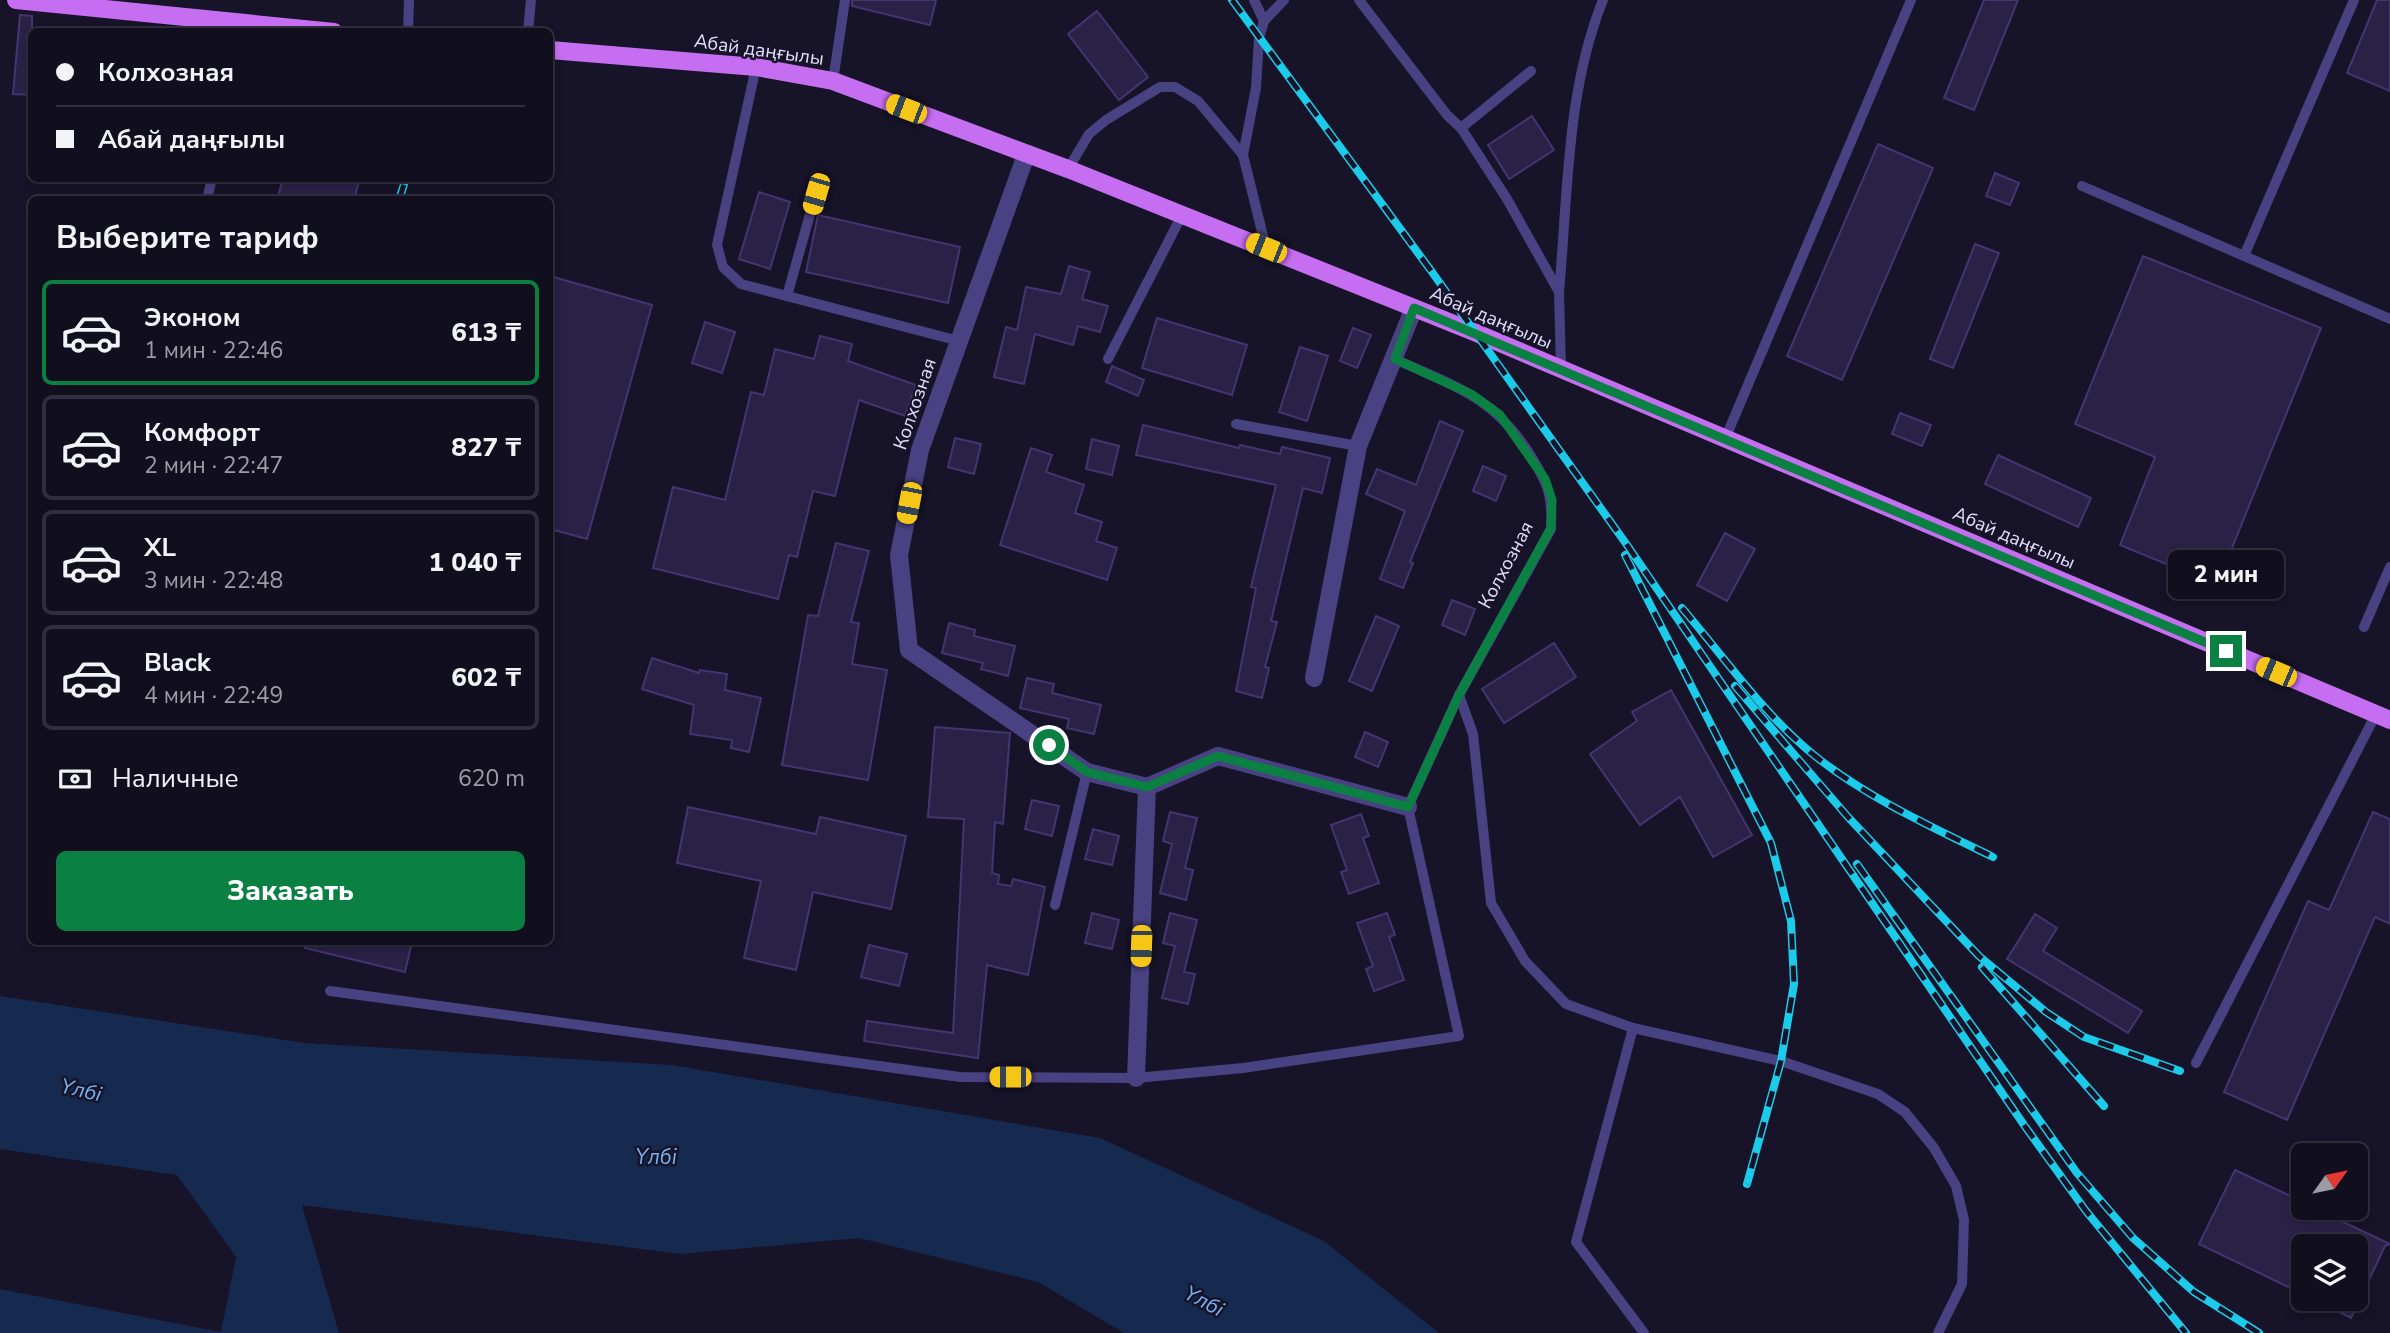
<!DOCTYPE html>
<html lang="ru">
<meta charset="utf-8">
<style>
body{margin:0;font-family:"Nunito Sans",sans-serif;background:#1e1c2b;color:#f1f3f6;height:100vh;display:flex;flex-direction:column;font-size:26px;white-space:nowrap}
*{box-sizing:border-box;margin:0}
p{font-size:23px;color:#9c9ca4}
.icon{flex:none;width:38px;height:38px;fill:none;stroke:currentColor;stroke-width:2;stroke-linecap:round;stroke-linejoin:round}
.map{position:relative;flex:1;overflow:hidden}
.details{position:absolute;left:28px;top:196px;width:525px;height:749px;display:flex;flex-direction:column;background:#110e1e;border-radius:10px;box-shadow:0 4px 10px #0003,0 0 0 2px #302e3c}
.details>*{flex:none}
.banner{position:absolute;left:28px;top:28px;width:525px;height:154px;border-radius:10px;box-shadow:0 4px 10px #0003,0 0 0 2px #302e3c;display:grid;align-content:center;height:154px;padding:0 28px;background:#110e1e}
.needle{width:46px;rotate:57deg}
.fabs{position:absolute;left:2291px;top:1143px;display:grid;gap:14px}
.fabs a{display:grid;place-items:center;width:77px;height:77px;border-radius:10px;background:#110e1e;box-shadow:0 4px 10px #0003,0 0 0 2px #302e3c;font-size:35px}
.end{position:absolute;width:32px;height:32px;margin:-16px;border:9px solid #0b8043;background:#fff;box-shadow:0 0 0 4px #fff}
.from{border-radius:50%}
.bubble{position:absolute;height:49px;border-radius:10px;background:#110e1e;box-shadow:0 4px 10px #0003,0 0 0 2px #302e3c;font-size:23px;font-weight:800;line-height:49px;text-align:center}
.car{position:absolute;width:21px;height:42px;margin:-21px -10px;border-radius:9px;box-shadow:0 0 5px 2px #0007;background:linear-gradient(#f5c518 24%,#345 0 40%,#f5c518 0 76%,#345 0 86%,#f5c518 0)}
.banner b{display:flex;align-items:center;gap:24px;height:66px;font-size:26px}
.banner b+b{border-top:2px solid #302e3c}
.banner i{width:18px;height:18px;background:#f1f3f6}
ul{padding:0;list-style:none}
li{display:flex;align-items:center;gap:21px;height:105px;margin:0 14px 10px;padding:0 14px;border:4px solid #302e3c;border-radius:10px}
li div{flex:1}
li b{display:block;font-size:26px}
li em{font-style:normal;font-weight:800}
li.active{border-color:#0b8043}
li>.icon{width:63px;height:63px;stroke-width:1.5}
h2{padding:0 28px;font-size:32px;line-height:84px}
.pay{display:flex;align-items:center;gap:18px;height:77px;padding:0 28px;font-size:26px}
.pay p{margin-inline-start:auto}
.button{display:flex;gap:14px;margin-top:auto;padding:14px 28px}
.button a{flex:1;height:80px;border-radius:10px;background:#0b8043;color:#fff;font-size:28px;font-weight:800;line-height:80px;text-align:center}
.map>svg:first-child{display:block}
.water{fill:#16294e}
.building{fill:#2a2147;stroke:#443571;stroke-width:2}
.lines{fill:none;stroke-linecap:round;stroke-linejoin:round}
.service{stroke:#484282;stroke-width:10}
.minor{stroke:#484282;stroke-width:18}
.primary{stroke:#c66ef1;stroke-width:18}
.rail-casing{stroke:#1ccbe9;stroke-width:8}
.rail{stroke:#171328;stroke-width:5;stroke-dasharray:16;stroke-linecap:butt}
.route{stroke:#0b8043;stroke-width:9}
.labels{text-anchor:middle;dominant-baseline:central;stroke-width:5;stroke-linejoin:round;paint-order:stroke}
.street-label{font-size:19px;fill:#e2ddfc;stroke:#171328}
.water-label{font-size:21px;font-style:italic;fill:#75b2f2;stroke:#171328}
</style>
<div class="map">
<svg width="2390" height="1333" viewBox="0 0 2390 1333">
<rect width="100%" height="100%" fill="#171328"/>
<polygon class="water" points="0,996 305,1043 672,1065 1100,1138 1324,1241 1439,1333 1124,1333 1038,1282 859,1238 680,1254 302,1205 339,1333 0,1333 0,1289 221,1332 236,1257 177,1175 0,1149"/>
<g class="building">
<polygon points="852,0 936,0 930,25 852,6"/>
<polygon points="1984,0 2018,0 1974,110 1944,98"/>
<polygon points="2377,0 2390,0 2390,91 2347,73"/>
<polygon points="1097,11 1148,77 1119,100 1068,34"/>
<polygon points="20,15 32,16 32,95 13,94"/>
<polygon points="1532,116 1554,150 1509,179 1488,145"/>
<polygon points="1878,144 1933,168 1842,380 1787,356"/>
<polygon points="1995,173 2019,183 2010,205 1986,196"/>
<polygon points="283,178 360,178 354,200 277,200"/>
<polygon points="759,192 790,202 770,269 739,259"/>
<polygon points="818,215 960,247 948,303 806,272"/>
<polygon points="1975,244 1999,253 1953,368 1930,359"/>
<polygon points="2143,256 2321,328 2217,585 2120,545 2155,457 2075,424"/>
<polygon points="1069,266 1090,272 1082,299 1108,306 1100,332 1078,326 1073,345 1035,334 1024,384 994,377 1006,327 1017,330 1026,287 1061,294"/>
<polygon points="550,276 652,305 587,539 550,529"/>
<polygon points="1157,318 1247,345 1232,395 1142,368"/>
<polygon points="705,322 735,332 722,373 692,363"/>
<polygon points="1353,328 1371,335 1357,368 1340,361"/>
<polygon points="820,336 852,344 848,361 916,385 905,416 859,400 835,496 813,491 797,557 789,555 778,599 653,568 673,487 725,500 751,392 764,395 775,349 814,359"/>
<polygon points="1300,347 1328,356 1307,421 1279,412"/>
<polygon points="1112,366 1144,380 1138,396 1106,382"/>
<polygon points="1900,413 1931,425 1922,446 1892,434"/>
<polygon points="1440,421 1463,431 1410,562 1413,563 1403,588 1380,579 1405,511 1366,494 1377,469 1416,485"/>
<polygon points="1143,425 1239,448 1240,445 1280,454 1282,447 1330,458 1322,493 1303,488 1271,621 1277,622 1265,667 1269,668 1262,698 1236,691 1256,588 1251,587 1276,485 1136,455"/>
<polygon points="955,438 981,444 974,474 948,467"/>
<polygon points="1092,439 1119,446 1112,475 1086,469"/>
<polygon points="1031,448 1052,455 1046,472 1084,485 1075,513 1102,522 1096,541 1117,548 1107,580 1000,545"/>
<polygon points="1998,455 2091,498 2078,527 1985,484"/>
<polygon points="1483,466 1506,476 1496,501 1473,491"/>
<polygon points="1725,533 1755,549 1727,601 1697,585"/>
<polygon points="836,543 869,551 851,622 859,623 852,664 887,670 868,780 782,765 808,615 818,616"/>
<polygon points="1452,600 1475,609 1465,635 1442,625"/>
<polygon points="1376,616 1399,626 1372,691 1349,681"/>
<polygon points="949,623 975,630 974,636 1015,646 1008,676 981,669 983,663 942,653"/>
<polygon points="1554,643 1576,677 1504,723 1482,689"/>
<polygon points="652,658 699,673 700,670 727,674 725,690 761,698 749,752 731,748 732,740 690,734 694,705 642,689"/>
<polygon points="1027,678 1054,684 1052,693 1101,705 1094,734 1067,728 1069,719 1020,708"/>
<polygon points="1671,690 1752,835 1713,857 1680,797 1640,825 1590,754 1637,721 1632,712"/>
<polygon points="935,727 1010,733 1003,824 995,822 992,873 999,875 998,884 1011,886 1013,879 1045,887 1028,975 987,965 978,1058 864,1041 867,1021 953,1033 964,819 928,817"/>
<polygon points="1365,732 1388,742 1378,767 1355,757"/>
<polygon points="1032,800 1059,806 1052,836 1025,829"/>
<polygon points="688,807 816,834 820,817 906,836 891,909 813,892 796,970 744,958 761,881 677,863"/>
<polygon points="1170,812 1197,818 1185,868 1193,870 1186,900 1160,893 1172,844 1163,841"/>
<polygon points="2373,812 2390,819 2390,924 2375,917 2287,1120 2224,1092 2308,901 2329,910"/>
<polygon points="1361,814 1369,836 1363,838 1379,883 1349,894 1341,872 1347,870 1331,825"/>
<polygon points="1093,829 1119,836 1112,865 1085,859"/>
<polygon points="1092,913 1119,920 1112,949 1085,943"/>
<polygon points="1170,913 1197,920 1184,972 1195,974 1188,1004 1162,998 1175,946 1163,943"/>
<polygon points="1387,913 1395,935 1389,937 1404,980 1374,991 1366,969 1373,966 1357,923"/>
<polygon points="2035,914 2057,928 2043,951 2142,1011 2128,1033 2007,959"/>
<polygon points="306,942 412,942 405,972 305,948"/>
<polygon points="869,945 907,954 899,986 861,977"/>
<polygon points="2235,1170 2303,1202 2303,1208 2314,1208 2390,1244 2385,1246 2351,1318 2312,1298 2356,1298 2356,1246 2303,1246 2303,1294 2199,1244"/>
</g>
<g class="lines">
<g class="service">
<polyline points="1254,0 1264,21"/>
<polyline points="1359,0 1447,115 1461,128 1507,199 1559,292 1561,369"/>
<polyline points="408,32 409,0"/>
<polyline points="528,32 531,0"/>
<polyline points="756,67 717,245 723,267 741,284 959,341"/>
<polyline points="833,81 845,0"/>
<polyline points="1461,128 1531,71"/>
<polyline points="1243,155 1256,88 1259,38 1264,21 1284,0"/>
<polyline points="1068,169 1089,134 1106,120 1160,87 1175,87 1198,101 1243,155 1266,248"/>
<polyline points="2082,186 2390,319"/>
<polyline points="207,200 212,178"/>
<polyline points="2244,256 2354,0"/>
<path d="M1559,292C1568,195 1566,92 1603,0"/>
<polyline points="787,296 816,193"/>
<polyline points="1108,359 1182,215"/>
<polyline points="1236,424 1358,446"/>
<polyline points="1725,439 1911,0"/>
<polyline points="2364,627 2390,567"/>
<polyline points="1459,695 1473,734 1491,903 1525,961 1566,1004 1633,1028 1576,1242 1644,1333"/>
<polyline points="1055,905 1087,772"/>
<path d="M330,991L960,1077L1136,1078L1243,1068L1459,1036L1408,807L1459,695L1551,529C1553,494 1547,482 1529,453C1493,396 1453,386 1395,359"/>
<polyline points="1633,1028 1781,1061 1878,1094 1905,1112 1934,1148 1956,1186 1964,1220 1962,1284 1938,1333"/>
<polyline points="2196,1063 2376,714"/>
</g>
<g class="minor">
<polyline points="1026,155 920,450 899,555 909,650 1087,772 1147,787 1218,756 1408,807"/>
<polyline points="1314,678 1358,446 1414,308"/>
<polyline points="1136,1078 1147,787"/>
</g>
<g class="primary">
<polyline points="16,0 334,32"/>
<polyline points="550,50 756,67 833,81 1068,169 1474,332 2390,720"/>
</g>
<g class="rail-casing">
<g id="rail">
<polyline points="1232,0 1432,272 1627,545 2024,1125 2086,1211 2186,1333"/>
<polyline points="399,200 406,178"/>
<polyline points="1625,555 1771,843 1791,921 1794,984 1781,1061 1747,1184"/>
<path d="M1682,608C1724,657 1764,715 1815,756C1868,798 1932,827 1993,857"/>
<polyline points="1735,686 1848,817 1979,956 2046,1012 2084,1037 2180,1071"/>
<polyline points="1857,864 2077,1173 2133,1238 2194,1292 2259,1333"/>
<polyline points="1982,967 2104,1106"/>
</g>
</g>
<use href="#rail" class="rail"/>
</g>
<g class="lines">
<polyline class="route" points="1049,745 1087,772 1147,787 1218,756 1408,807 1459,695 1551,528 1552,500 1545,479 1500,415 1471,394 1395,359 1414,308 2226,651"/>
</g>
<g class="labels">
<g class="street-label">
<text transform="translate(759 50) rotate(8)">Абай даңғылы</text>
<text transform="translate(1491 318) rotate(23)">Абай даңғылы</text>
<text transform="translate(915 404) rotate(-71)">Колхозная</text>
<text transform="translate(2014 538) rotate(23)">Абай даңғылы</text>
<text transform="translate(1506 565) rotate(-62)">Колхозная</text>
</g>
<g class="water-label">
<text transform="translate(81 1090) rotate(13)">Үлбі</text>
<text x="656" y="1157">Үлбі</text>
<text transform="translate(1204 1301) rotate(28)">Үлбі</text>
</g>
</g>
</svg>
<div class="fabs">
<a><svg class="needle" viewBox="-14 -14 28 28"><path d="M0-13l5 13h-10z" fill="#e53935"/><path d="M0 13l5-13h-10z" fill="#9c9ca4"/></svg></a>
<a><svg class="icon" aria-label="layers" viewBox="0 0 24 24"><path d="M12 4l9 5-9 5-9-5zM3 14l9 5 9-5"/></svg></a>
</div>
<i class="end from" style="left:1049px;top:745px"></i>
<i class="end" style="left:2226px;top:651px"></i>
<div class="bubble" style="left:2168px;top:550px;width:116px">2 мин</div>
<i class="car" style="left:906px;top:109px;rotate:291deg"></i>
<i class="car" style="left:816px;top:194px;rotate:196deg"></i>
<i class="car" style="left:1266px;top:248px;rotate:292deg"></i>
<i class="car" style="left:909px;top:503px;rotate:191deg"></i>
<i class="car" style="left:2276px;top:672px;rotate:293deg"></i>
<i class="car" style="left:1141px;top:946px;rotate:182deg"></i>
<i class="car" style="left:1010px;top:1077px;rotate:270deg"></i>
<div class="banner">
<b><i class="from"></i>Колхозная</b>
<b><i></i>Абай даңғылы</b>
</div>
<section class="details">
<h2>Выберите тариф</h2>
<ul>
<li class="active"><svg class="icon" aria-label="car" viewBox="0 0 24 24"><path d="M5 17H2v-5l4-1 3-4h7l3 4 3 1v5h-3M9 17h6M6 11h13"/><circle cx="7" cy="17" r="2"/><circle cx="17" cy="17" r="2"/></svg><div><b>Эконом</b><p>1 мин · 22:46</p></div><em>613 ₸</em></li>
<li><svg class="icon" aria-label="car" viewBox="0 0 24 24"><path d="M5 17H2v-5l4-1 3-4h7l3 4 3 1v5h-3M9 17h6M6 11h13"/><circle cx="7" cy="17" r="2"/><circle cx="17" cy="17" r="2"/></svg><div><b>Комфорт</b><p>2 мин · 22:47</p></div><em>827 ₸</em></li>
<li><svg class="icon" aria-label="car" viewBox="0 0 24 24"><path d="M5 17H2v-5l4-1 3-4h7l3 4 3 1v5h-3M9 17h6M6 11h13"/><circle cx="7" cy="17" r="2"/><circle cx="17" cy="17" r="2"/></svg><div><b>XL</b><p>3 мин · 22:48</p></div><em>1 040 ₸</em></li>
<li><svg class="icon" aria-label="car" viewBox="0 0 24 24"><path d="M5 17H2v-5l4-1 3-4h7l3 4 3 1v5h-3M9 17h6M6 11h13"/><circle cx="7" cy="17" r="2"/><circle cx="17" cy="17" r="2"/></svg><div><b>Black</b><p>4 мин · 22:49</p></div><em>602 ₸</em></li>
</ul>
<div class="pay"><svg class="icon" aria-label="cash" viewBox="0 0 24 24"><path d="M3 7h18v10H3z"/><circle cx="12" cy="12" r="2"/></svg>Наличные<p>620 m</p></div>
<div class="button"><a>Заказать</a></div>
</section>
</div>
